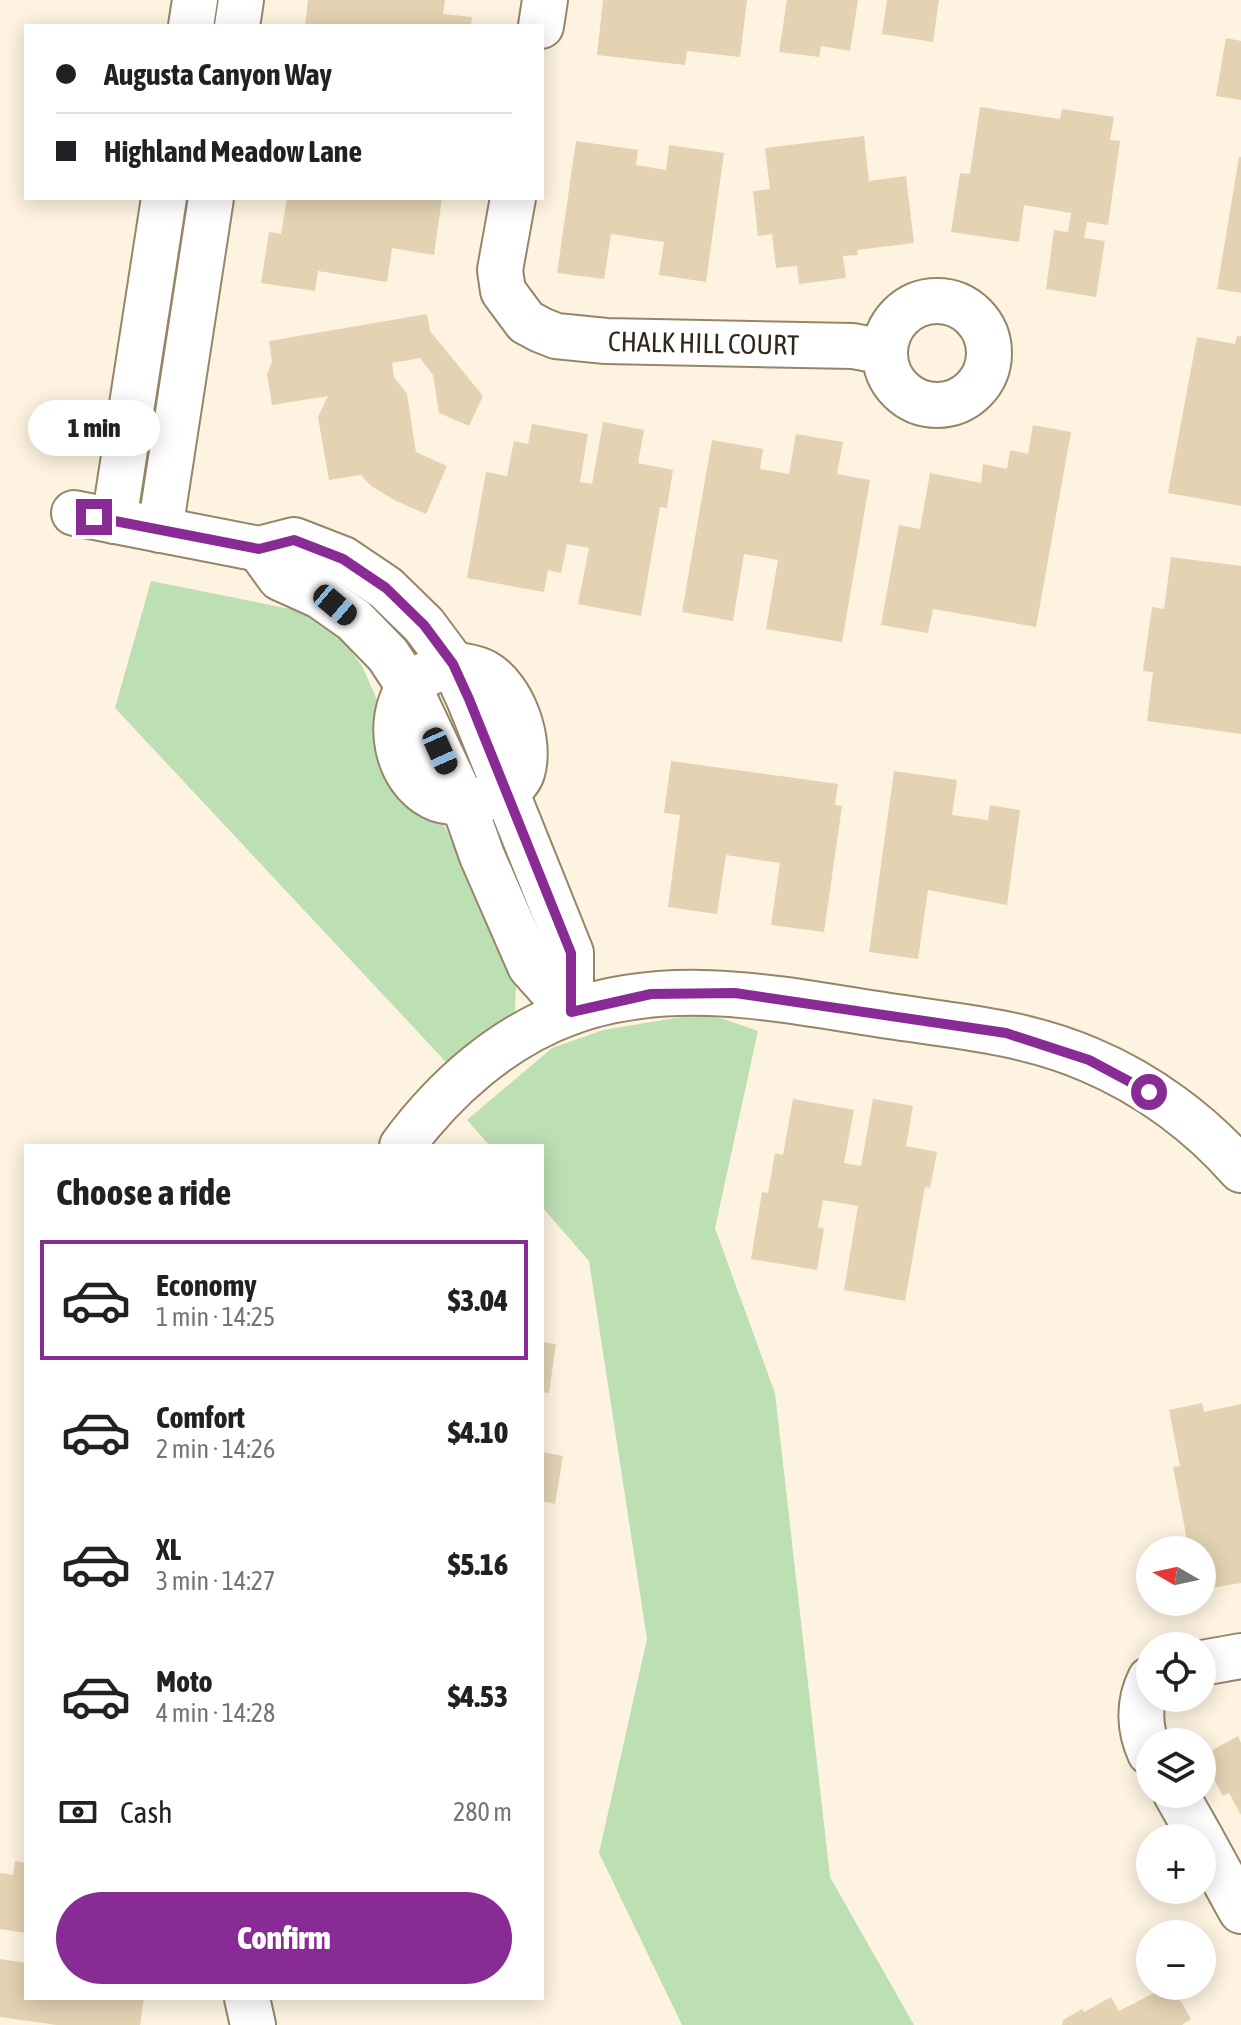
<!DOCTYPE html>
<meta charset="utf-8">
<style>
body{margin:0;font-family:"Asap Condensed",sans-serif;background:#f6f6f6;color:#202124;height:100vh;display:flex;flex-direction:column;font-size:30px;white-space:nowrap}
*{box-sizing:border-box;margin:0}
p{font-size:26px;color:#757577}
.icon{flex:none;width:44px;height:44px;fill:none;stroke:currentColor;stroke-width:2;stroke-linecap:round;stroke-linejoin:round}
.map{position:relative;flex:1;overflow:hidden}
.details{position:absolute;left:24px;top:1144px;width:520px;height:856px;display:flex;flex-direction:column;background:#fff;border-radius:0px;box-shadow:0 4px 20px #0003}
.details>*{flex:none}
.guide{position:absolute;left:24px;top:24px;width:520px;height:176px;border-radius:0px;box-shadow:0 4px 20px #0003;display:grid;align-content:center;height:176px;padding:0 32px;background:#fff}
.needle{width:52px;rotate:279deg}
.fabs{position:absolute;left:1136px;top:1536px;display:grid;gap:16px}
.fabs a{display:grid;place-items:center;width:80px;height:80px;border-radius:50%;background:#fff;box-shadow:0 4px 20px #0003;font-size:40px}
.end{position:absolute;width:36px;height:36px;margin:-18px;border:10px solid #892b95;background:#fff;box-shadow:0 0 0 4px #fff}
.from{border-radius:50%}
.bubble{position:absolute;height:56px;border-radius:28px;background:#fff;box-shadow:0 4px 20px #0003;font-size:26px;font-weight:800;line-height:56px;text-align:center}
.car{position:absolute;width:24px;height:48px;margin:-24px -12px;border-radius:10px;box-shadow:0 0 6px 2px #0007;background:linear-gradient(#222 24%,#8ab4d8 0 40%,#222 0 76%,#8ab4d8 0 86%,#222 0)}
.guide b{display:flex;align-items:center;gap:28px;height:76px;font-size:30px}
.guide b+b{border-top:2px solid #e0e0e0}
.guide i{width:20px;height:20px;background:#202124}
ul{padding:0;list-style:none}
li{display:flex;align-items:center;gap:24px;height:120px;margin:0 16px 12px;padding:0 16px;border:4px solid transparent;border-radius:0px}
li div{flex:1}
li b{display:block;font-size:30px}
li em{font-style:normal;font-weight:800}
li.active{border-color:#892b95}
li>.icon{width:72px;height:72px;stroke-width:1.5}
h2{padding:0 32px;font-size:36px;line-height:96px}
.pay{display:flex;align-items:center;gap:20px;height:88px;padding:0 32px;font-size:30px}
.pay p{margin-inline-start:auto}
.primary-button{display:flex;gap:16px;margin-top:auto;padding:16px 32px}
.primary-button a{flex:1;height:92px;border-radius:48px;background:#892b95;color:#fff;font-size:32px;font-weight:800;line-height:92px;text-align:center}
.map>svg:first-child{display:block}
.green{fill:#bddfb4}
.building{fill:#e3d3b3}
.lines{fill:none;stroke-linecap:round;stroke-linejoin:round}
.minor-casing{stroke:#958668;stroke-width:48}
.minor{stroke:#fff;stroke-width:44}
.route{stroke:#892b95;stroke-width:10}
.labels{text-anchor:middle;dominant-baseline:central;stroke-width:7;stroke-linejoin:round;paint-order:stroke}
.street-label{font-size:28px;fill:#2e271b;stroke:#fef3e0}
</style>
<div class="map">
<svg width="1241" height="2025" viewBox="0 0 1241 2025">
<rect width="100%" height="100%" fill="#fef3e0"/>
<g class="green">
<polygon points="151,581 325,616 362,666 379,704 384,770 445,827 516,982 515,1013 446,1062 115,708"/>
<polygon points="706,1013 758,1031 715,1228 775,1393 830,1877 914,2025 682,2025 599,1853 647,1639 589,1261 542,1207 542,1146 490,1146 467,1120 552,1048 603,1030"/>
</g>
<g class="building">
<polygon points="308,0 445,0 443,14 472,17 471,26 305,26"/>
<polygon points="603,0 747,0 740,57 687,51 685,65 597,55"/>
<polygon points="787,0 858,0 850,51 821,46 819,57 779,52"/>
<polygon points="887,0 939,0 933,42 882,34"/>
<polygon points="1226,38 1241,41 1241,100 1216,96"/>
<polygon points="980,107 1060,119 1062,109 1114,117 1110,140 1120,141 1108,225 1087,222 1084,238 1105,241 1096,297 1046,289 1054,230 1068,232 1071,213 1024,205 1019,242 951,232 960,173 970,174"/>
<polygon points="864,136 869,181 906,176 914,243 857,250 858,255 843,256 846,278 799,284 797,266 776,268 772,234 758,236 753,191 770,189 765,148"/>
<polygon points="576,141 638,150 636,165 666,170 669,145 724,153 706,282 659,275 664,242 611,234 604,279 557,273"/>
<polygon points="1239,157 1241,157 1241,293 1217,289"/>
<polygon points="287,198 442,198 434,255 392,248 387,282 318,271 315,291 261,283 269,232 281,234"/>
<polygon points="427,314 430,331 483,396 469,426 439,413 433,375 420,358 392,363 394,377 407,394 416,452 447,466 426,514 394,500 370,485 361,475 329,480 318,417 328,396 272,405 267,374 272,362 269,341"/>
<polygon points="1237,336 1241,336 1241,506 1168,493 1197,337 1235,344"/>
<polygon points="603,422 644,430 638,463 673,470 667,508 660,507 641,616 578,604 589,548 567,544 561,573 548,570 544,592 467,578 486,472 507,476 514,441 528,444 532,424 588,434 580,482 592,484"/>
<polygon points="1033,425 1071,432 1036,627 933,609 928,633 881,625 899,525 920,529 930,473 981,483 983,464 1007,469 1010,450 1028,454"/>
<polygon points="796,434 843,442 837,474 870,480 842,642 766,629 778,560 744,554 733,621 682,612 712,440 763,449 760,469 789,474"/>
<polygon points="1171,557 1241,566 1241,734 1147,721 1153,672 1143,671 1152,607 1164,609"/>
<polygon points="671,761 838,784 835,805 842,806 824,932 771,925 780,863 726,855 717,914 668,907 680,815 664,813"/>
<polygon points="894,771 957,780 952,815 988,820 990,805 1020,810 1007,905 928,890 918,959 869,952"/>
<polygon points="793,1099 854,1110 844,1163 861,1166 873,1099 913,1106 906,1146 937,1152 930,1188 925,1187 905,1301 844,1290 858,1206 823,1200 818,1227 824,1229 817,1270 751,1259 762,1192 768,1193 775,1153 783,1155"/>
<polygon points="542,1342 556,1344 549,1393 542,1392"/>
<polygon points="1202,1403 1204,1412 1241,1404 1241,1583 1211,1588 1203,1550 1189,1550 1173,1467 1180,1466 1169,1410"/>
<polygon points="542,1452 563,1456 555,1504 542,1501"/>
<polygon points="1238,1736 1241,1743 1241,1815 1229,1793 1223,1796 1202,1756"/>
<polygon points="15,1861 26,1863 26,1933 0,1929 0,1873 13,1875"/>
<polygon points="0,1959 26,1963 26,1998 144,1998 140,2025 56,2025 0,2017"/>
<polygon points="1168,1986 1172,1986 1191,2019 1182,2025 1062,2025 1063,2020 1082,2009 1084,2012 1111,1997 1119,2011"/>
</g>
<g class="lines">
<g class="minor-casing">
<g id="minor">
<polyline points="191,26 195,0"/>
<polyline points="237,26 241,0"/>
<polyline points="541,26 545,0"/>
<path id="s1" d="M513,198L500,270L503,291L526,322L541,330L556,336L606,341L853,346L884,352"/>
<circle cx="937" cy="353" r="52"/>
<polyline points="74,513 259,549 294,540 343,559 386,588 424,625 453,664 469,699 571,953 571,1012"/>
<polyline points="114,521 164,198"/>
<polyline points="160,530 211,198"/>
<polyline points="259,549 280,578 320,596 354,620 388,655 409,687 463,802 482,856 530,966 571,1012"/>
<path d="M453,664C462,666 475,667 484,672C513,688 532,741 522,773C520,780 512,787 507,793C486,799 454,808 433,797C396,778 385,721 409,687C418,675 439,669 453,664Z"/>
<path d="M402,1146C445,1088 502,1037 571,1012C674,975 784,1000 889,1016C957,1026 1026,1032 1090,1060C1147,1084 1200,1123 1241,1170"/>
<polyline points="1202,1663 1241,1656"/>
<path d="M1150,1679C1138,1703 1139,1729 1150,1753"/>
<polyline points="1176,1794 1201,1838"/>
<polyline points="1202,1840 1241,1911"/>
<polyline points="247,1998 253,2025"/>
</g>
</g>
<use href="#minor" class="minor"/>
</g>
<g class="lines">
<polyline class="route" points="94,517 259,549 294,540 343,559 386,588 424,625 453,664 469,699 571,953 571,1012 651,994 735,993 1006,1033 1089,1060 1149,1092"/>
</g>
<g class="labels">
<g class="street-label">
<text stroke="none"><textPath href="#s1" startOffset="314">CHALK HILL COURT</textPath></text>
</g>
</g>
</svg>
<div class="fabs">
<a><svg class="needle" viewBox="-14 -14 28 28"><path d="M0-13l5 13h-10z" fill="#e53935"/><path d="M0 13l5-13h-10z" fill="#757577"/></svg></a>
<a><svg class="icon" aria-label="locate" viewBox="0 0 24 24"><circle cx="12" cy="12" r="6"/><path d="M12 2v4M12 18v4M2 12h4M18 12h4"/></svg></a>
<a><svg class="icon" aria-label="layers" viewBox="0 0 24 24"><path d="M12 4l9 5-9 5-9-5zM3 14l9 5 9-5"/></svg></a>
<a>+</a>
<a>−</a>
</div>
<i class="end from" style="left:1149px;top:1092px"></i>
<i class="end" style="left:94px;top:517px"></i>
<div class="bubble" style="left:28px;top:400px;width:132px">1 min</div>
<i class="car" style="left:335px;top:605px;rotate:130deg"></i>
<i class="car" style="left:440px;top:751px;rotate:156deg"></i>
<div class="guide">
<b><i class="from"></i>Augusta Canyon Way</b>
<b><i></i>Highland Meadow Lane</b>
</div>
<section class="details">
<h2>Choose a ride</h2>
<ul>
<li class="active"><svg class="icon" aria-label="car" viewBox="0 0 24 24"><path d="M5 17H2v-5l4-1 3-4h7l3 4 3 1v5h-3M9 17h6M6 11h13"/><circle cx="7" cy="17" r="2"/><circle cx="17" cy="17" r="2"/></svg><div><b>Economy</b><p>1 min · 14:25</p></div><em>$3.04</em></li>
<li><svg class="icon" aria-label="car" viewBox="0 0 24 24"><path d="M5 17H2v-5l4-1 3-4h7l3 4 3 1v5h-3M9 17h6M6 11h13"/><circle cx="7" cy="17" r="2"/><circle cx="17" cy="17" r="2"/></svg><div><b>Comfort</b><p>2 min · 14:26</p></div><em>$4.10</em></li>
<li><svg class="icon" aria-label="car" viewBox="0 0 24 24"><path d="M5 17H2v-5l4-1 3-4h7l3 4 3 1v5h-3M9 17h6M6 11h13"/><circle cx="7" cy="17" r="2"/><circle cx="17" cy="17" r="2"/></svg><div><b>XL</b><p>3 min · 14:27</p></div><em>$5.16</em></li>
<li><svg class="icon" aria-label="car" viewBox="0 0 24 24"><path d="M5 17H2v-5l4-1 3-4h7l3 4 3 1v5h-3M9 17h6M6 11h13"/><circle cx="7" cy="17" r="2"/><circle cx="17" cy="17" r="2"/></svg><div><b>Moto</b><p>4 min · 14:28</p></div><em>$4.53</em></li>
</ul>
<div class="pay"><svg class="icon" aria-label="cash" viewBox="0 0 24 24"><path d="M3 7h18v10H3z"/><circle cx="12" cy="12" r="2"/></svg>Cash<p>280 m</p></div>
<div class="primary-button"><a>Confirm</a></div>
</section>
</div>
